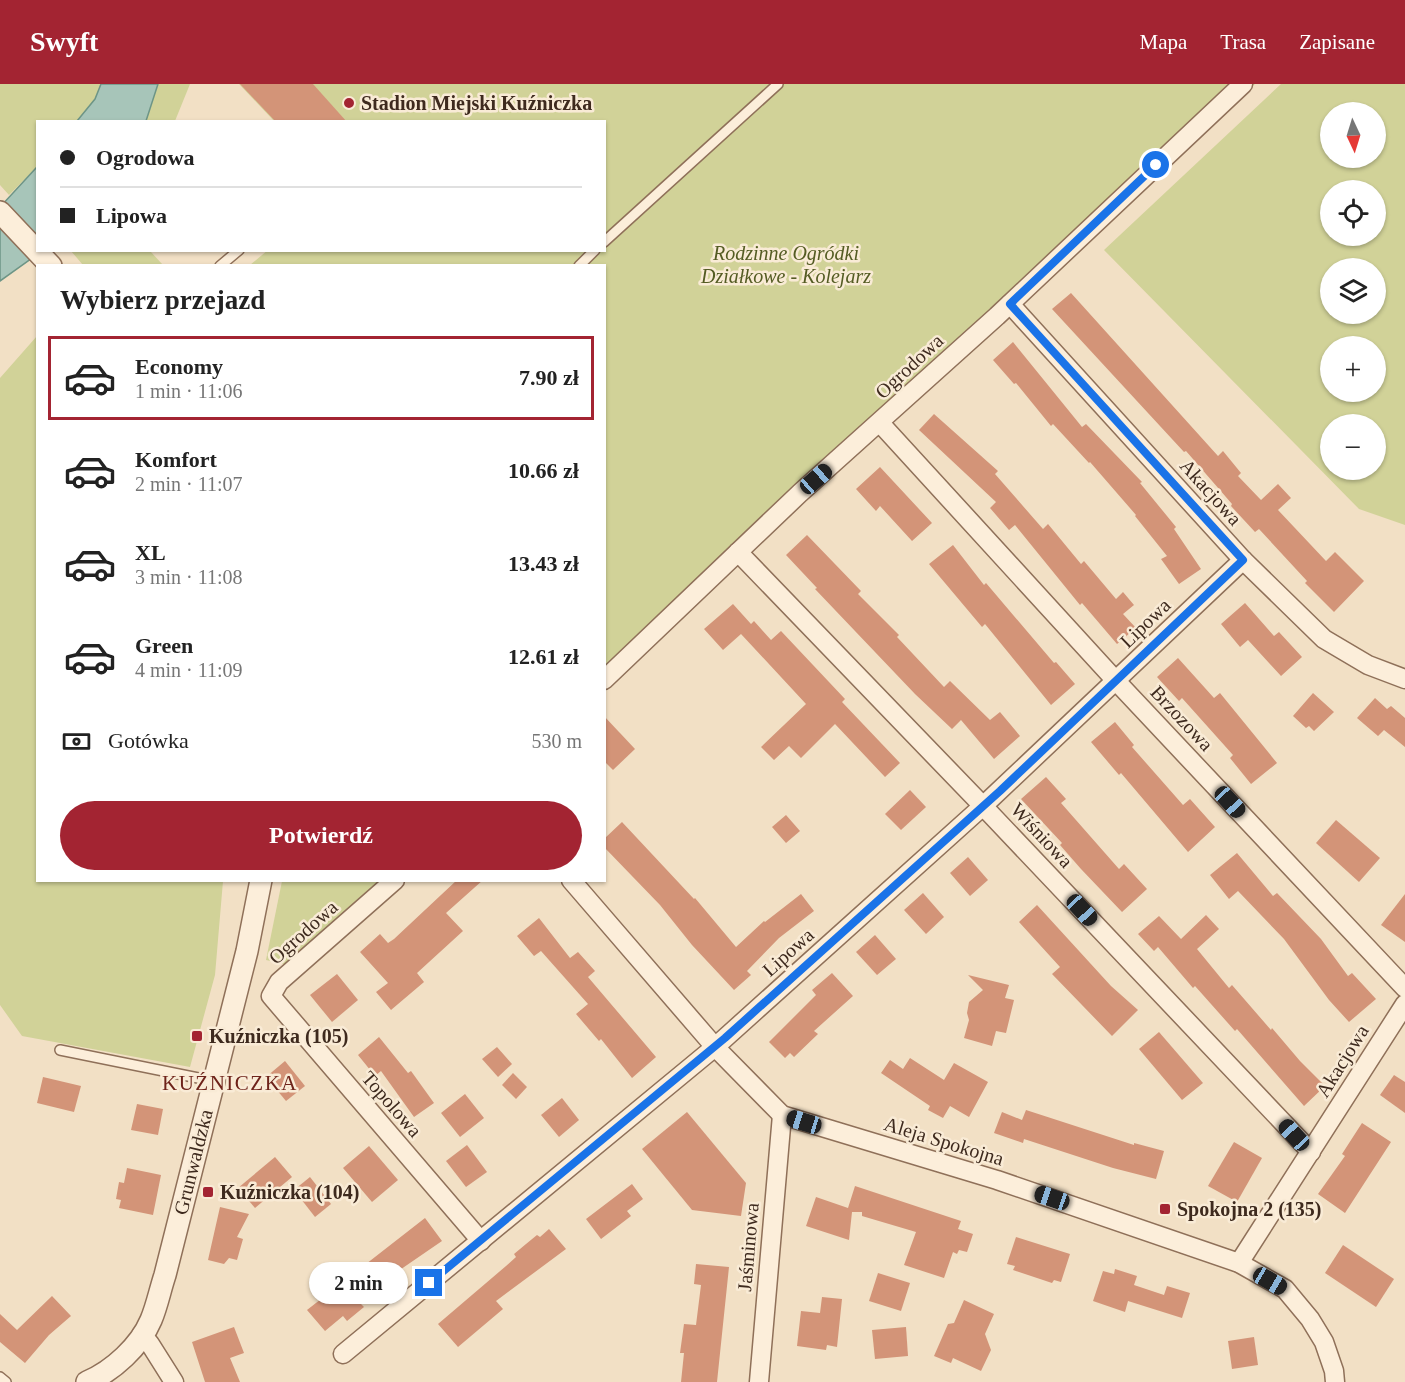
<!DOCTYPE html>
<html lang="pl">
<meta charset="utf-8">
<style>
body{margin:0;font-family:"Times New Roman",serif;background:#f2f2f2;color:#222;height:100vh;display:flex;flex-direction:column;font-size:22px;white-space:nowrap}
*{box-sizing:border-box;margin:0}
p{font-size:20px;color:#767676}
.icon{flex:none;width:33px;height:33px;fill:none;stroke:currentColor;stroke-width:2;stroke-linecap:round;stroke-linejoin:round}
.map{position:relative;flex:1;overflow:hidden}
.drawer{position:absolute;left:36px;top:180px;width:570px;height:618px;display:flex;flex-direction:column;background:#fff;border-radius:0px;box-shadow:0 2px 4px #0004}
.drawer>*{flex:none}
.top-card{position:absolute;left:36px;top:36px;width:570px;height:132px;border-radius:0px;box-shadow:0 2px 4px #0004;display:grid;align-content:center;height:132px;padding:0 24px;background:#fff}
.needle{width:39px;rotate:176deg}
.buttons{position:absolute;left:1320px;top:18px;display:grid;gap:12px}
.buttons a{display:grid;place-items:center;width:66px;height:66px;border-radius:50%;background:#fff;box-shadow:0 2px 4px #0004;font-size:30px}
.end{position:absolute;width:27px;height:27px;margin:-14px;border:8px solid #1a73e8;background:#fff;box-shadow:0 0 0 3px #fff}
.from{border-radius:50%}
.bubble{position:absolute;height:42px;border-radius:21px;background:#fff;box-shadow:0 2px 4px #0004;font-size:20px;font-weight:800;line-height:42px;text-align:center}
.car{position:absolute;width:18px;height:36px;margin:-18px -9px;border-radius:8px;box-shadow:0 0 4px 2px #0007;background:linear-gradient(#222 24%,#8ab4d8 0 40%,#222 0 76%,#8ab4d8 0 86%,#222 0)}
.top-card b{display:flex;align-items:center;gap:21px;height:57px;font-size:22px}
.top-card b+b{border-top:2px solid #e0e0e0}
.top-card i{width:15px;height:15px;background:#222}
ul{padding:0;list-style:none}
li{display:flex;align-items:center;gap:18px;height:84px;margin:0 12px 9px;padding:0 12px;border:3px solid transparent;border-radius:0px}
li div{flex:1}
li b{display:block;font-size:22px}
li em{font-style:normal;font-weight:800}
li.active{border-color:#a32432}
li>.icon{width:54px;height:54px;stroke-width:1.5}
h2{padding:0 24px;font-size:27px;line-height:72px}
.pay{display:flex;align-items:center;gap:15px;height:66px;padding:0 24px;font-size:22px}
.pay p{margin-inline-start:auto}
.primary-button{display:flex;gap:12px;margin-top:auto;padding:12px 24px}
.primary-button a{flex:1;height:69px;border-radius:36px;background:#a32432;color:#fff;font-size:24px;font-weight:800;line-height:69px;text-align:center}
header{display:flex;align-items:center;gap:36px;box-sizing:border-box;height:84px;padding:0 30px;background:#a32432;color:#fff}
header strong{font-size:28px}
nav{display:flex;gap:33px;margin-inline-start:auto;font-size:21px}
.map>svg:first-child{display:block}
.green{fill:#d1d298;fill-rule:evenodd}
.water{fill:#a7c5b9;stroke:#6d9586;stroke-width:1.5}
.building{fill:#d39478}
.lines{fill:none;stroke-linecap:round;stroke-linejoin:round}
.service-casing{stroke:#8f7059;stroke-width:12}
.minor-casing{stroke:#8f7059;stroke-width:21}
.tertiary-casing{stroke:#8f7059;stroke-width:24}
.service{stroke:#fceeda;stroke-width:9}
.minor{stroke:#fceeda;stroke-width:18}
.tertiary{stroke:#fceeda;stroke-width:21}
.route{stroke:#1a73e8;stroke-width:8}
.poi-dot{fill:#a32432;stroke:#f9ebd6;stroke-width:2}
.labels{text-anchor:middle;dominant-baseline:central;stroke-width:5;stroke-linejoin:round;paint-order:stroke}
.poi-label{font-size:20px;font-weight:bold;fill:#3e2a1e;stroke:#f9ebd6;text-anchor:start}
.park-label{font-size:20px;font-style:italic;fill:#545c23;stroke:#f9ebd6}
.street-label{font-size:20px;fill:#3e2a1e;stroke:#f9ebd6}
.neighbourhood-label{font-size:21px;letter-spacing:1.5px;fill:#6e231a;stroke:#f9ebd6}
</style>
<header>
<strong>Swyft</strong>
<nav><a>Mapa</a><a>Trasa</a><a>Zapisane</a></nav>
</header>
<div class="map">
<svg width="1405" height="1298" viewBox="0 0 1405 1298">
<rect width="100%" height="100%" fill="#f2e0c5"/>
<g class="green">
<polygon points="0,0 101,0 95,15 77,37 38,38 37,83 9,111 0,101"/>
<polygon points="158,0 190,0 175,37 146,38"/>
<polygon points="239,0 1255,0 1146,96 605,600 604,182 250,181 268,166 604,166 604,38 274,37"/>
<path d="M1281,0H1405V441L1359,425L1104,166ZM1376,28V74H1330V28ZM1376,106V152H1330V106ZM1376,184V230H1330V184ZM1376,262V308H1330V262ZM1376,340V386H1330V340Z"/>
<polygon points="71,167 150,167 163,181 83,181"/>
<polygon points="37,252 38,796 223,797 215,891 190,983 22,952 0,921 0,294"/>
<polygon points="282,797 383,797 288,881 266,876"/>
</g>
<g class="water">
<polygon points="101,0 158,0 146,37 77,37 95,15"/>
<polygon points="37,83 38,166 42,167 0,197 0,123"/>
</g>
<g class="building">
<polygon points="240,0 313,0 347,38 276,38"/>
<polygon points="1071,209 1218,372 1223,367 1241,389 1238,392 1261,416 1278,400 1291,414 1278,426 1326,477 1335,468 1364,497 1334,528 1305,499 1307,497 1259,445 1255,448 1231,422 1232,420 1186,367 1184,368 1052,225"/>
<polygon points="1013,258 1082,343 1086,340 1142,398 1140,399 1176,443 1174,445 1201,485 1179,500 1161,475 1167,472 1135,432 1136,431 1090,378 1089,379 1053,340 1051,342 1016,299 1014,300 993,276"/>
<polygon points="934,330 998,387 995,390 1043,445 1048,440 1081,480 1084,477 1116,515 1123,508 1134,521 1123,530 1136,544 1117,560 1082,519 1080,521 1015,441 1009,446 990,424 996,418 919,346"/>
<polygon points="880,383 932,439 912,457 880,422 876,427 856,405"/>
<polygon points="807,451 861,507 858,510 899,551 897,553 944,603 950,597 990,636 1000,628 1020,652 994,675 961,636 952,645 915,610 815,505 817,504 786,471"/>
<polygon points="953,461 984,501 986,499 1054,579 1056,578 1075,600 1051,621 985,540 982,543 929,480"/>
<polygon points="1245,519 1274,552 1279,548 1302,573 1281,592 1248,556 1240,563 1221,540"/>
<polygon points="733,520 751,540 754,537 771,556 781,547 845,615 842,618 900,679 885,693 835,640 801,674 789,662 774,676 761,663 806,620 741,550 723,566 704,545"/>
<polygon points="1178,574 1214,614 1220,609 1277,679 1251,700 1230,674 1233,671 1182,614 1179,617 1157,593"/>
<polygon points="1313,609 1334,628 1314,647 1309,642 1306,644 1293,632"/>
<polygon points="1375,614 1387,625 1391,622 1405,634 1405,663 1384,646 1378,652 1357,634"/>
<polygon points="604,632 635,665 613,686 604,677"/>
<polygon points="1115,638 1134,661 1132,663 1183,721 1190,715 1215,743 1188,768 1121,689 1119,691 1091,658"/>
<polygon points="1046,693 1066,715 1061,719 1119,785 1124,780 1147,805 1122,828 1081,785 1060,761 1062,759 1021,715"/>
<polygon points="910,706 926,723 901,746 885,730"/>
<polygon points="786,731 800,747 786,759 772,743"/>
<polygon points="1336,736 1380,774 1359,798 1316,759"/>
<polygon points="622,738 694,815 695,814 736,863 764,837 765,838 801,810 814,827 779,854 747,887 751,891 734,906 692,861 660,821 604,763 604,755"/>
<polygon points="1237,769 1273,812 1277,809 1321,855 1348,892 1352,889 1376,915 1349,938 1329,916 1284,855 1238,807 1229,815 1210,791"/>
<polygon points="968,773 988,796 970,812 950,789"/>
<polygon points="457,796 483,796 446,829 463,847 417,889 424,898 391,926 376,908 388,899 360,868 380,850 388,859 394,855"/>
<polygon points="923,809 944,833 926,850 904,826"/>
<polygon points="1405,810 1405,858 1381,841"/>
<polygon points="1037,821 1111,902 1138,926 1112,952 1052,890 1060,883 1019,838"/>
<polygon points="1206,831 1219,845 1197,865 1229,904 1232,901 1271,946 1272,944 1300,977 1325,1002 1304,1022 1237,945 1235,947 1195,902 1193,904 1158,863 1154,867 1138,850 1159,832 1181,855"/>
<polygon points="539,834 570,874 578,868 595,887 588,893 656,973 632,994 601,955 599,957 576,930 588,920 541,867 534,872 517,852"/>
<polygon points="875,851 896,875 877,891 856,868"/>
<polygon points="832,889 853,912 814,947 818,950 794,973 790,969 785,974 769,958 816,911 812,906"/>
<polygon points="337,890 358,916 332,938 310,911"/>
<polygon points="968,891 1009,901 1005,914 1014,916 1006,949 996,947 992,962 964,954 969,936 967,929 969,918 983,906"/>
<polygon points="1159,948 1203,999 1182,1016 1139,965"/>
<polygon points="379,953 408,989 411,987 434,1019 414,1033 381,987 375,992 358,971"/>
<polygon points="497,963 512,980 498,993 482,975"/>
<polygon points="910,974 944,996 954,979 988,998 969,1033 950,1022 943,1034 928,1026 930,1022 881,989 890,976 903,985"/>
<polygon points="285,977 305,1002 286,1017 266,993"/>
<polygon points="513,989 527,1003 516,1015 502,1001"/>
<polygon points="1394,991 1405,998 1405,1029 1380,1011"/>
<polygon points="43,993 81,1002 74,1028 37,1019"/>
<polygon points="465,1010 484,1034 460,1053 441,1029"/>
<polygon points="562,1014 579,1036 559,1053 541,1031"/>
<polygon points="137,1020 163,1025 158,1051 131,1046"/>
<polygon points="1026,1026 1134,1061 1134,1059 1164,1067 1156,1095 1113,1084 1024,1055 1023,1059 994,1049 1002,1028 1022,1036"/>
<polygon points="687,1028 746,1099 741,1132 692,1126 642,1065"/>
<polygon points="1362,1039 1391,1058 1345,1129 1318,1110 1345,1072 1342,1070"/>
<polygon points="1234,1058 1262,1074 1237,1118 1208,1102"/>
<polygon points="467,1061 487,1088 466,1103 446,1077"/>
<polygon points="369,1062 398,1096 372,1118 343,1084"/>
<polygon points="275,1073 292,1093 255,1124 238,1104"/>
<polygon points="127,1084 161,1091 153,1131 119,1124 121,1116 116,1115 119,1098 124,1099"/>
<polygon points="310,1093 331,1120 315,1133 294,1106"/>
<polygon points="632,1100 643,1115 627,1127 631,1132 601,1155 586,1135"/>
<polygon points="855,1102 961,1137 958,1145 973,1150 967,1168 959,1166 957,1170 953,1168 944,1194 904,1181 916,1148 862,1132 862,1128 852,1128 849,1156 806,1142 816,1113 848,1124"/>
<polygon points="220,1123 249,1130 237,1153 243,1155 237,1176 229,1174 224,1180 208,1176"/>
<polygon points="425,1134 442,1157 391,1192 360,1219 364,1223 347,1237 343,1232 325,1247 307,1226"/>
<polygon points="549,1145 566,1165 496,1217 503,1225 458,1263 438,1240 506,1182 516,1173 514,1170 526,1160 537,1151 540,1153"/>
<polygon points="1016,1153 1070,1170 1061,1198 1054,1196 1052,1199 1013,1186 1015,1182 1007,1180"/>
<polygon points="1343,1161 1394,1195 1376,1223 1325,1189"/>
<polygon points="696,1180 729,1183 717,1298 681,1298 684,1269 680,1269 684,1240 696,1241 701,1201 694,1200"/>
<polygon points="1115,1185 1137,1192 1134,1201 1164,1211 1167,1202 1190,1209 1182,1234 1128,1217 1125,1228 1093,1217 1103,1187 1114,1190"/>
<polygon points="878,1189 910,1199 901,1227 869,1217"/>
<polygon points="52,1212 71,1232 49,1251 25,1279 0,1258 0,1230 17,1246"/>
<polygon points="822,1213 842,1215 837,1263 827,1261 826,1266 797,1262 801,1227 820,1229"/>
<polygon points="964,1216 994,1230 985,1250 991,1266 981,1287 953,1274 951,1279 934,1272 948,1240 954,1239"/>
<polygon points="234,1243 244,1269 230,1274 240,1298 205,1298 192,1258"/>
<polygon points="906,1243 908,1272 875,1275 872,1246"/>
<polygon points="1254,1253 1258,1281 1232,1285 1228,1257"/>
</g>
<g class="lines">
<g class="service-casing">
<g id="service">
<polyline points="604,158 778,0"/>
<polyline points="220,182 239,166"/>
<polyline points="579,182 595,166"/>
<polyline points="60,966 213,997"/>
<polyline points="0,1293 6,1298"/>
</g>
</g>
<g class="minor-casing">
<g id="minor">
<polyline points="1010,220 1243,476 1324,555 1368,581 1405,595"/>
<polyline points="880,339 1117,598 1405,904"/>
<polyline points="738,468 983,722 1311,1068"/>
<polyline points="604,596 800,409 997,232 1243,0"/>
<polyline points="395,796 279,898 271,912 481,1157"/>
<polyline points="571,796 715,963 782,1031 997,1096 1239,1179 1285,1205 1310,1235 1324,1258 1334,1287 1335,1298"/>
<polyline points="1239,1179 1405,920"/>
<polyline points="142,1250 150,1260 174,1298"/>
<polyline points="343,1270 715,963 983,722 1243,476"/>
<polyline points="759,1298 782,1031"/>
</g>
</g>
<g class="tertiary-casing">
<g id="tertiary">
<polyline points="0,128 51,182"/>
<path d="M87,1298C113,1287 140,1262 151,1236C157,1222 160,1206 165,1191L247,867L261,796"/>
</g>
</g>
<use href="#service" class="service"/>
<use href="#minor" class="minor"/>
<use href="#tertiary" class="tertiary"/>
</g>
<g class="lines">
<polyline class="route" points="429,1199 725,954 1000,707 1243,476 1010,220 1156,81"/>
</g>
<g class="poi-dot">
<circle cx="349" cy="19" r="6"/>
<rect x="191" y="946" width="12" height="12" rx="3"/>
<rect x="202" y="1102" width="12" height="12" rx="3"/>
<rect x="1159" y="1119" width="12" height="12" rx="3"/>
</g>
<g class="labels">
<g class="poi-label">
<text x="361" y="19">Stadion Miejski Kuźniczka</text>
<text x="209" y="952">Kuźniczka (105)</text>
<text x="220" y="1108">Kuźniczka (104)</text>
<text x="1177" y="1125">Spokojna 2 (135)</text>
</g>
<g class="park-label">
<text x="786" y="169">Rodzinne Ogródki<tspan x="786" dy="23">Działkowe - Kolejarz</tspan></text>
</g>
<g class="street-label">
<text transform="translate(909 282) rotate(-43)">Ogrodowa</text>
<text transform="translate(1211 408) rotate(48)">Akacjowa</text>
<text transform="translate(1145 539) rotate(-44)">Lipowa</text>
<text transform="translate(1182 634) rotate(47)">Brzozowa</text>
<text transform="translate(1042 751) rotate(47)">Wiśniowa</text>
<text transform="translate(303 848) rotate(-42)">Ogrodowa</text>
<text transform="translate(788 868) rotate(-42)">Lipowa</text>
<text transform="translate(1342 977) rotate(-58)">Akacjowa</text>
<text transform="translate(392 1020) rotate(49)">Topolowa</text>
<text transform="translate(944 1057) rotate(17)">Aleja Spokojna</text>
<text transform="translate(193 1078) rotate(-76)">Grunwaldzka</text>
<text transform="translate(748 1163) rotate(-85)">Jaśminowa</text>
</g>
<g class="neighbourhood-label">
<text x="230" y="999">KUŹNICZKA</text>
</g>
</g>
</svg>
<div class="buttons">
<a><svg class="needle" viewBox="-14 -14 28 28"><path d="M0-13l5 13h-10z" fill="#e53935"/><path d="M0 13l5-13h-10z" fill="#767676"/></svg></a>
<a><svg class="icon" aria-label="locate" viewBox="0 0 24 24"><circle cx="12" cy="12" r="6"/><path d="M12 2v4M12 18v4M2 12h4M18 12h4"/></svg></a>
<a><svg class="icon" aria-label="layers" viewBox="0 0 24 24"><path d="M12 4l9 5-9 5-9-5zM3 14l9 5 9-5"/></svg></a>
<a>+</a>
<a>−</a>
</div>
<i class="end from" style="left:1156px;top:81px"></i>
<i class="end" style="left:429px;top:1199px"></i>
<div class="bubble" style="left:309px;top:1178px;width:99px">2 min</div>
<i class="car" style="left:816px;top:395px;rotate:49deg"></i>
<i class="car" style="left:1230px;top:718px;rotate:137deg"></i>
<i class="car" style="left:1082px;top:826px;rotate:137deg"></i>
<i class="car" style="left:804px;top:1038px;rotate:287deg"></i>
<i class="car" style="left:1294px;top:1051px;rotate:317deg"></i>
<i class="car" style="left:1052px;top:1114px;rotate:289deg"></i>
<i class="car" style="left:1270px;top:1197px;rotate:120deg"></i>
<div class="top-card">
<b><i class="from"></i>Ogrodowa</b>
<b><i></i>Lipowa</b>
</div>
<section class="drawer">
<h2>Wybierz przejazd</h2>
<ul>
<li class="active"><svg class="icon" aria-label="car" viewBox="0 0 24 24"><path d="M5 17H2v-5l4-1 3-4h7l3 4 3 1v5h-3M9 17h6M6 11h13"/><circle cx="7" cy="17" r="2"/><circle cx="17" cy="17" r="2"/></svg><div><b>Economy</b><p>1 min · 11:06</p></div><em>7.90 zł</em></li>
<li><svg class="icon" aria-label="car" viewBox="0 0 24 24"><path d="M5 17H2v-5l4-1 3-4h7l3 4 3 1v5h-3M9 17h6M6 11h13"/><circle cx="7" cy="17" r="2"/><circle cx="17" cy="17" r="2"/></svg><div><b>Komfort</b><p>2 min · 11:07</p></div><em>10.66 zł</em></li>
<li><svg class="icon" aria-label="car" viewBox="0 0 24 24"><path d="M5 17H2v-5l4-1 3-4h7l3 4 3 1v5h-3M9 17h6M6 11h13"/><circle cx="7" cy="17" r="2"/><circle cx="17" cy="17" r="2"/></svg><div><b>XL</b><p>3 min · 11:08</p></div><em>13.43 zł</em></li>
<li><svg class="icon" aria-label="car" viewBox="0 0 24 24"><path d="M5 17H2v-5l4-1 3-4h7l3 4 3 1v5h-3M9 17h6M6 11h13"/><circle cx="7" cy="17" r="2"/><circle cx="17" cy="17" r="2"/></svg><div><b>Green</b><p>4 min · 11:09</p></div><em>12.61 zł</em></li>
</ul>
<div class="pay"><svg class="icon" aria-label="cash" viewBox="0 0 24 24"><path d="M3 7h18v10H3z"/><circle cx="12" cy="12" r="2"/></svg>Gotówka<p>530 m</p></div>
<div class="primary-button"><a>Potwierdź</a></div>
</section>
</div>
